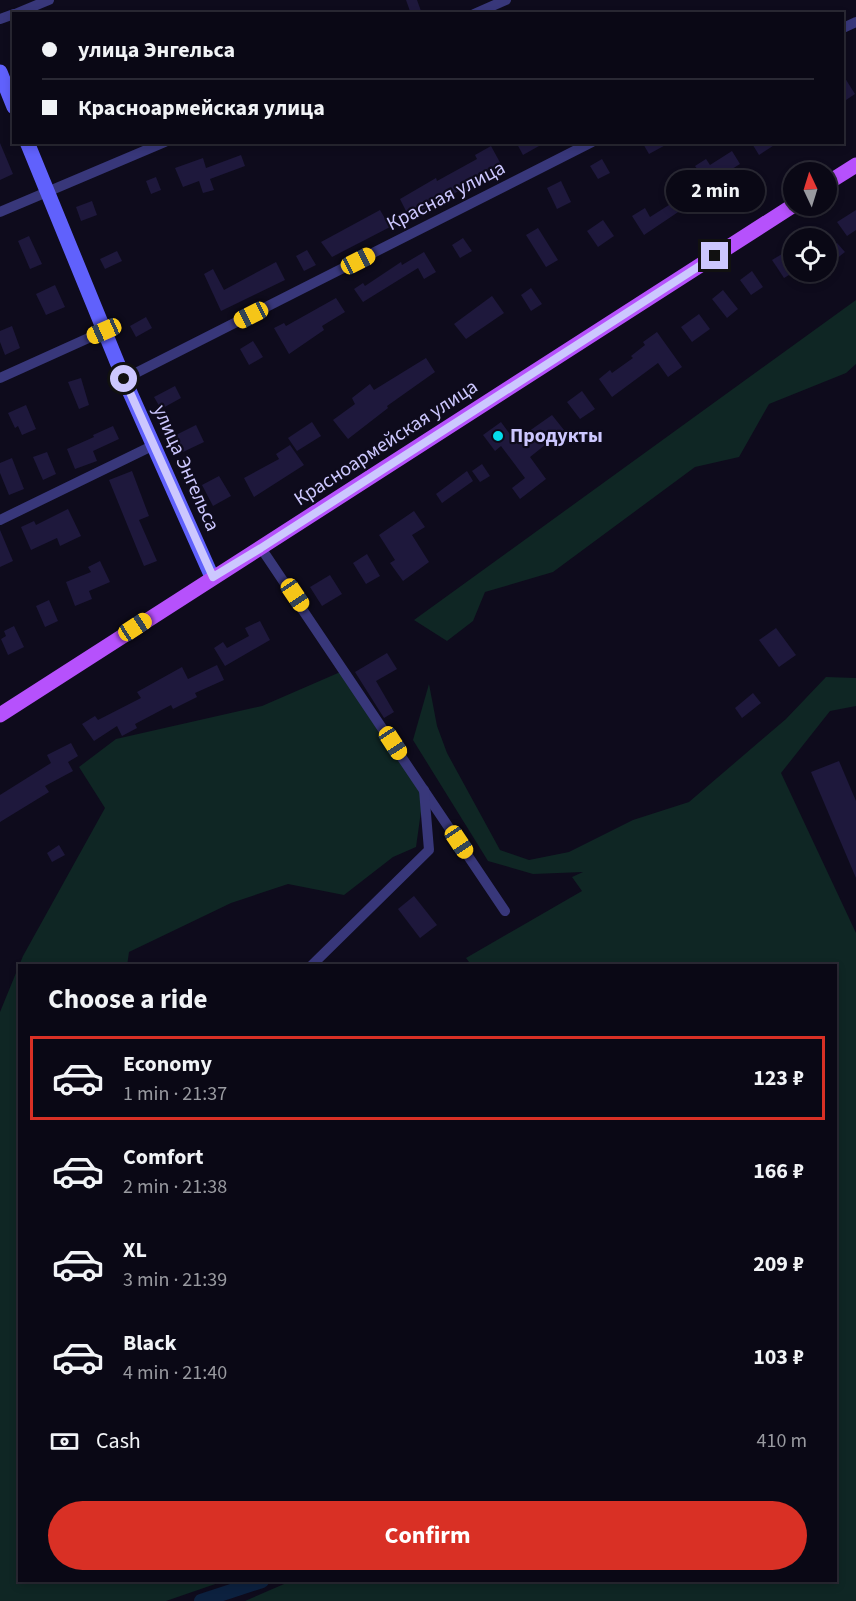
<!DOCTYPE html>
<meta charset="utf-8">
<style>
body{margin:0;font-family:"Source Sans 3",sans-serif;background:#13111e;color:#f1f3f6;height:100vh;display:flex;flex-direction:column;font-size:22px;white-space:nowrap}
*{box-sizing:border-box;margin:0}
p{font-size:20px;color:#999aa0}
.icon{flex:none;width:33px;height:33px;fill:none;stroke:currentColor;stroke-width:2;stroke-linecap:round;stroke-linejoin:round}
.map{position:relative;flex:1;overflow:hidden}
.panel{position:absolute;left:18px;top:964px;width:819px;height:618px;display:flex;flex-direction:column;background:#0a0815;border-radius:0px;box-shadow:0 3px 9px #0003,0 0 0 2px #2a2934}
.panel>*{flex:none}
.hud{position:absolute;left:12px;top:12px;width:832px;height:132px;border-radius:0px;box-shadow:0 3px 9px #0003,0 0 0 2px #2a2934;display:grid;align-content:center;height:132px;padding:0 30px;background:#0a0815}
.needle{width:39px;rotate:356deg}
.tools{position:absolute;left:783px;top:162px;display:grid;gap:12px}
.tools a{display:grid;place-items:center;width:54px;height:54px;border-radius:50%;background:#0a0815;box-shadow:0 3px 9px #0003,0 0 0 2px #2a2934;font-size:30px}
.end{position:absolute;width:27px;height:27px;margin:-14px;border:8px solid #ccc7fe;background:#111;box-shadow:0 0 0 3px #111}
.from{border-radius:50%}
.bubble{position:absolute;height:42px;border-radius:21px;background:#0a0815;box-shadow:0 3px 9px #0003,0 0 0 2px #2a2934;font-size:20px;font-weight:700;line-height:42px;text-align:center}
.car{position:absolute;width:18px;height:36px;margin:-18px -9px;border-radius:8px;box-shadow:0 0 4px 2px #0007;background:linear-gradient(#f5c518 24%,#345 0 40%,#f5c518 0 76%,#345 0 86%,#f5c518 0)}
.hud b{display:flex;align-items:center;gap:21px;height:57px;font-size:22px}
.hud b+b{border-top:2px solid #2a2934}
.hud i{width:15px;height:15px;background:#f1f3f6}
ul{padding:0;list-style:none}
li{display:flex;align-items:center;gap:18px;height:84px;margin:0 12px 9px;padding:0 18px;border:3px solid transparent;border-radius:0px}
li div{flex:1}
li b{display:block;font-size:22px}
li em{font-style:normal;font-weight:700}
li.active{border-color:#d93025}
li>.icon{width:54px;height:54px;stroke-width:1.5}
h2{padding:0 30px;font-size:27px;line-height:72px}
.pay{display:flex;align-items:center;gap:15px;height:66px;padding:0 30px;font-size:22px}
.pay p{margin-inline-start:auto}
.cta{display:flex;gap:12px;margin-top:auto;padding:12px 30px}
.cta a{flex:1;height:69px;border-radius:36px;background:#d93025;color:#fff;font-size:24px;font-weight:700;line-height:69px;text-align:center}
.map>svg:first-child{display:block}
.green{fill:#0f2624}
.lines{fill:none;stroke-linecap:round;stroke-linejoin:round}
.canal{stroke:#0c213f;stroke-width:14}
.building{fill:#1e183c}
.street{stroke:#38377a;stroke-width:10}
.secondary{stroke:#6061fc;stroke-width:15}
.primary{stroke:#b651fc;stroke-width:15}
.route{stroke:#ccc7fe;stroke-width:8}
.poi-dot{fill:#04dded;stroke:#0e0b1c;stroke-width:2}
.labels{text-anchor:middle;dominant-baseline:central;stroke-width:4.5;stroke-linejoin:round;paint-order:stroke}
.street-label{font-size:20px;fill:#ccc7fe;stroke:#0e0b1c}
.poi-label{font-size:20px;font-weight:bold;fill:#ccc7fe;stroke:#0e0b1c;text-anchor:start}
</style>
<div class="map">
<svg width="856" height="1601" viewBox="0 0 856 1601">
<rect width="100%" height="100%" fill="#0e0b1c"/>
<g class="green">
<polygon points="856,300 856,364 846,373 769,404 739,457 695,467 553,572 485,592 473,621 447,641 414,620"/>
<polygon points="345,670 424,790 416,847 393,857 344,895 288,884 231,903 129,952 127,966 20,966 20,1581 224,1581 166,1601 0,1601 0,1012 23,956 105,808 79,767 116,739 262,706"/>
<polygon points="826,677 856,678 856,706 830,711 781,773 856,933 856,1601 245,1601 291,1581 836,1581 836,966 472,966 466,958 582,891 572,877 583,872 533,874 488,861 413,740 429,684 437,726 447,753 500,850 529,860 569,852 633,820 689,802 786,719"/>
</g>
<g class="lines">
<polyline class="canal" points="201,1601 262,1581"/>
</g>
<g class="building">
<polygon points="406,0 417,0 421,11 411,14"/>
<polygon points="843,75 855,94 843,102"/>
<polygon points="516,142 546,142 523,155"/>
<polygon points="642,142 671,142 649,154"/>
<polygon points="751,142 779,142 759,155"/>
<polygon points="0,143 13,174 0,180"/>
<polygon points="491,146 503,168 409,217 400,199 436,178 437,181 477,159 475,155"/>
<polygon points="732,151 740,164 695,192 699,198 644,235 632,216 645,208 650,217 680,198 672,186 698,170 695,166 706,159 710,165"/>
<polygon points="241,155 245,166 210,179 214,190 203,193 199,181 183,187 175,168 203,158 206,168"/>
<polygon points="602,159 610,173 598,179 590,166"/>
<polygon points="156,177 161,190 151,194 146,181"/>
<polygon points="561,181 571,202 557,209 547,188"/>
<polygon points="92,201 97,215 81,221 76,207"/>
<polygon points="380,210 390,227 332,257 321,242"/>
<polygon points="856,210 856,230 847,236 837,222"/>
<polygon points="603,220 614,236 598,247 587,231"/>
<polygon points="538,228 558,260 546,267 526,235"/>
<polygon points="29,236 42,264 30,269 18,241"/>
<polygon points="463,238 472,251 460,258 452,245"/>
<polygon points="837,243 845,252 831,263 826,258 826,252"/>
<polygon points="307,250 316,265 304,271 296,256"/>
<polygon points="117,251 122,261 105,269 100,259"/>
<polygon points="424,252 436,272 424,279 418,268 363,302 354,289 363,283 365,286 401,262 402,265"/>
<polygon points="782,254 794,272 784,278 772,260"/>
<polygon points="276,262 285,280 221,311 204,274 213,269 224,290"/>
<polygon points="752,271 763,287 751,295 740,280"/>
<polygon points="55,285 65,307 46,315 36,294"/>
<polygon points="531,288 542,304 531,311 521,295"/>
<polygon points="723,290 738,309 727,318 712,299"/>
<polygon points="492,296 504,313 466,339 454,324"/>
<polygon points="336,298 345,312 322,326 324,330 289,354 274,328 284,323 286,326"/>
<polygon points="699,314 710,329 692,342 681,327"/>
<polygon points="146,317 152,328 136,337 130,326"/>
<polygon points="12,326 20,348 5,355 0,342 0,331"/>
<polygon points="657,332 682,367 668,377 658,363 612,397 599,379 610,370 612,373 633,358 631,356 645,345 643,342"/>
<polygon points="253,341 263,357 249,365 240,349"/>
<polygon points="426,358 435,372 387,406 388,408 348,439 333,420 355,404 352,398 370,384 374,390"/>
<polygon points="81,378 89,405 79,409 68,382"/>
<polygon points="175,386 181,398 161,409 154,397"/>
<polygon points="582,391 595,409 580,419 567,402"/>
<polygon points="26,405 36,429 22,435 18,426 15,428 8,413"/>
<polygon points="552,415 564,430 530,457 546,479 520,499 512,488 525,478 501,446 495,451 483,435 501,422 515,441"/>
<polygon points="312,422 321,436 297,451 288,438"/>
<polygon points="196,425 204,442 183,452 176,435"/>
<polygon points="113,426 119,439 93,451 97,461 75,469 67,449 94,437 93,435"/>
<polygon points="290,445 304,465 254,497 244,478 279,459 276,454"/>
<polygon points="47,452 56,474 43,480 33,457"/>
<polygon points="12,458 24,489 9,495 0,473 0,463"/>
<polygon points="482,464 490,476 480,482 472,471"/>
<polygon points="132,471 149,516 139,520 157,561 144,566 109,480"/>
<polygon points="467,471 473,481 442,503 436,494"/>
<polygon points="219,476 231,496 213,506 202,485"/>
<polygon points="68,509 81,536 60,546 57,538 31,550 21,527 34,521 36,525"/>
<polygon points="414,511 425,527 412,535 429,562 403,581 390,563 395,560 379,535"/>
<polygon points="0,530 13,561 0,567"/>
<polygon points="367,554 380,576 366,584 353,563"/>
<polygon points="100,561 110,582 89,591 92,599 75,606 66,582 91,572 88,567"/>
<polygon points="330,575 342,594 322,606 310,587"/>
<polygon points="49,600 58,621 45,627 36,606"/>
<polygon points="260,621 270,640 225,666 214,648 223,642 227,648 249,636 245,628"/>
<polygon points="14,626 24,647 8,655 1,639 6,636 4,631"/>
<polygon points="776,628 796,655 779,667 759,640"/>
<polygon points="387,653 397,669 376,681 394,712 384,718 355,672"/>
<polygon points="217,665 224,680 195,693 197,697 173,709 171,705 135,724 137,728 122,736 117,726 94,741 82,724 95,716 98,720 141,698 137,692 182,667 188,679"/>
<polygon points="753,693 761,703 742,718 735,708"/>
<polygon points="71,743 78,756 68,762 73,771 45,786 49,792 0,822 0,795 51,763 47,755"/>
<polygon points="839,761 856,801 856,878 811,772"/>
<polygon points="59,845 65,855 52,862 47,853"/>
<polygon points="414,896 437,925 420,938 398,909"/>
</g>
<g class="lines">
<g class="street">
<polyline points="15,14 49,0"/>
<polyline points="474,14 506,0"/>
<polyline points="0,19 14,14"/>
<polyline points="843,28 856,22"/>
<polyline points="0,212 165,142"/>
<polyline points="0,378 104,331"/>
<polyline points="124,379 592,142"/>
<polyline points="0,520 152,446"/>
<polyline points="261,548 505,911"/>
<polyline points="312,965 429,850 424,790"/>
</g>
<g class="secondary">
<polyline points="0,72 14,107"/>
<polyline points="27,142 124,379 212,577"/>
</g>
<g class="primary">
<polyline points="826,184 856,165"/>
<polyline points="0,715 794,205"/>
</g>
</g>
<g class="lines">
<polyline class="route" points="124,379 213,577 261,548 715,256"/>
</g>
<circle class="poi-dot" cx="498" cy="436" r="6"/>
<g class="labels">
<g class="street-label">
<text transform="translate(446 196) rotate(-27)">Красная улица</text>
<text transform="translate(386 443) rotate(-33)">Красноармейская улица</text>
<text transform="translate(186 468) rotate(66)">улица Энгельса</text>
</g>
<g class="poi-label">
<text x="510" y="436">Продукты</text>
</g>
</g>
</svg>
<div class="tools">
<a><svg class="needle" viewBox="-14 -14 28 28"><path d="M0-13l5 13h-10z" fill="#e53935"/><path d="M0 13l5-13h-10z" fill="#999aa0"/></svg></a>
<a><svg class="icon" aria-label="locate" viewBox="0 0 24 24"><circle cx="12" cy="12" r="6"/><path d="M12 2v4M12 18v4M2 12h4M18 12h4"/></svg></a>
</div>
<i class="end from" style="left:124px;top:379px"></i>
<i class="end" style="left:715px;top:256px"></i>
<div class="bubble" style="left:666px;top:170px;width:99px">2 min</div>
<i class="car" style="left:358px;top:261px;rotate:63deg"></i>
<i class="car" style="left:251px;top:315px;rotate:243deg"></i>
<i class="car" style="left:104px;top:331px;rotate:246deg"></i>
<i class="car" style="left:295px;top:595px;rotate:146deg"></i>
<i class="car" style="left:135px;top:627px;rotate:57deg"></i>
<i class="car" style="left:393px;top:743px;rotate:147deg"></i>
<i class="car" style="left:459px;top:842px;rotate:146deg"></i>
<div class="hud">
<b><i class="from"></i>улица Энгельса</b>
<b><i></i>Красноармейская улица</b>
</div>
<section class="panel">
<h2>Choose a ride</h2>
<ul>
<li class="active"><svg class="icon" aria-label="car" viewBox="0 0 24 24"><path d="M5 17H2v-5l4-1 3-4h7l3 4 3 1v5h-3M9 17h6M6 11h13"/><circle cx="7" cy="17" r="2"/><circle cx="17" cy="17" r="2"/></svg><div><b>Economy</b><p>1 min · 21:37</p></div><em>123 ₽</em></li>
<li><svg class="icon" aria-label="car" viewBox="0 0 24 24"><path d="M5 17H2v-5l4-1 3-4h7l3 4 3 1v5h-3M9 17h6M6 11h13"/><circle cx="7" cy="17" r="2"/><circle cx="17" cy="17" r="2"/></svg><div><b>Comfort</b><p>2 min · 21:38</p></div><em>166 ₽</em></li>
<li><svg class="icon" aria-label="car" viewBox="0 0 24 24"><path d="M5 17H2v-5l4-1 3-4h7l3 4 3 1v5h-3M9 17h6M6 11h13"/><circle cx="7" cy="17" r="2"/><circle cx="17" cy="17" r="2"/></svg><div><b>XL</b><p>3 min · 21:39</p></div><em>209 ₽</em></li>
<li><svg class="icon" aria-label="car" viewBox="0 0 24 24"><path d="M5 17H2v-5l4-1 3-4h7l3 4 3 1v5h-3M9 17h6M6 11h13"/><circle cx="7" cy="17" r="2"/><circle cx="17" cy="17" r="2"/></svg><div><b>Black</b><p>4 min · 21:40</p></div><em>103 ₽</em></li>
</ul>
<div class="pay"><svg class="icon" aria-label="cash" viewBox="0 0 24 24"><path d="M3 7h18v10H3z"/><circle cx="12" cy="12" r="2"/></svg>Cash<p>410 m</p></div>
<div class="cta"><a>Confirm</a></div>
</section>
</div>
